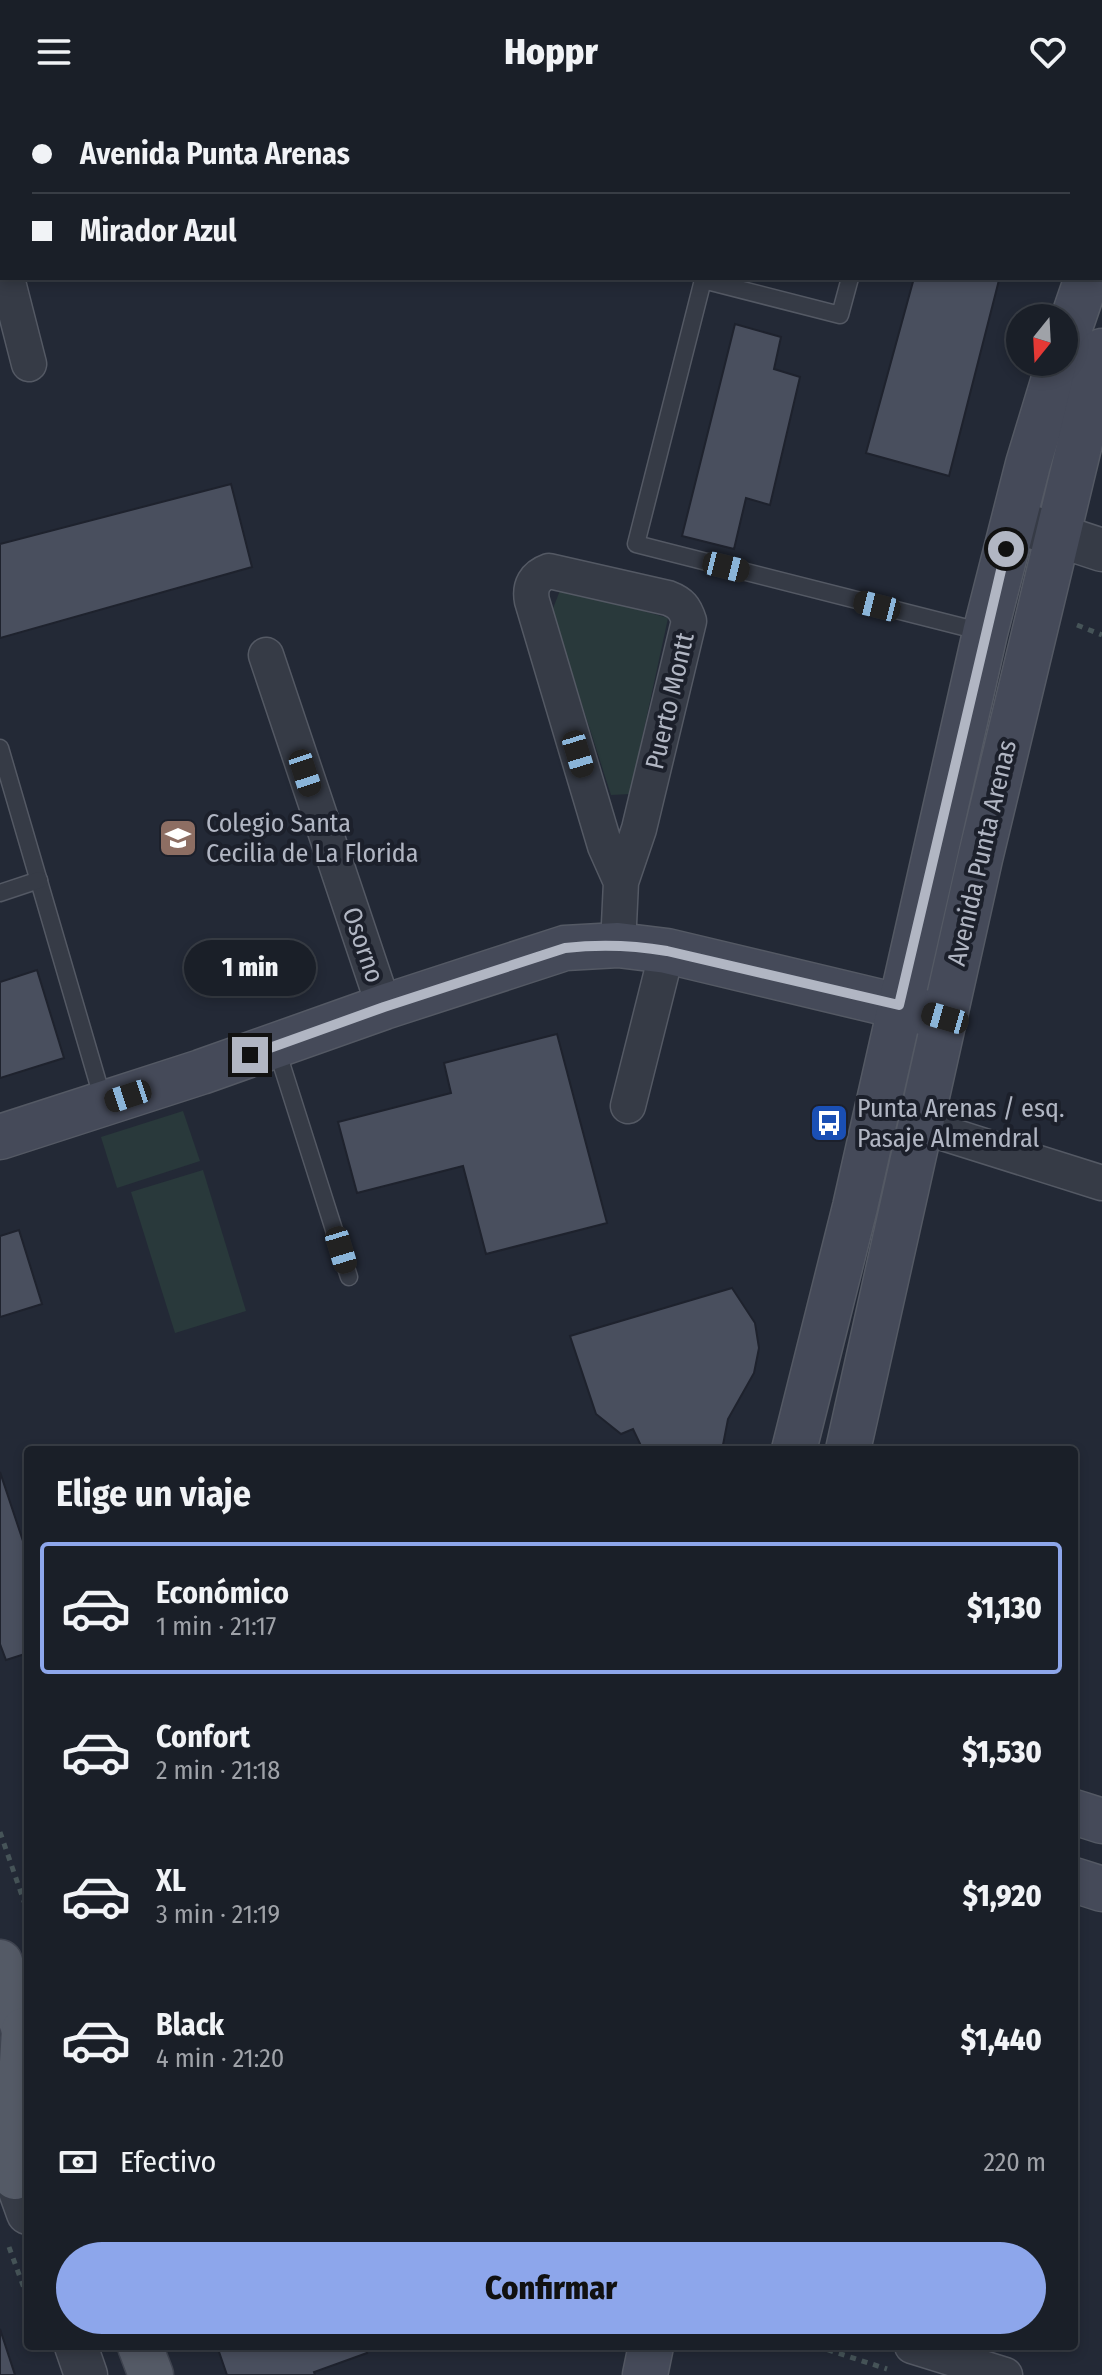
<!DOCTYPE html>
<html lang="es">
<meta charset="utf-8">
<style>
body{margin:0;font-family:"Fira Sans Condensed",sans-serif;background:#272c34;color:#f1f3f6;height:100vh;display:flex;flex-direction:column;font-size:30px;white-space:nowrap}
*{box-sizing:border-box;margin:0}
p{font-size:26px;color:#9fa2a8}
.icon{flex:none;width:44px;height:44px;fill:none;stroke:currentColor;stroke-width:2;stroke-linecap:round;stroke-linejoin:round}
.map{position:relative;flex:1;overflow:hidden}
.drawer{position:absolute;left:24px;top:1342px;width:1054px;height:904px;display:flex;flex-direction:column;background:#1a1f28;border-radius:8px;box-shadow:0 4px 12px #0003,0 0 0 2px #383d45}
.drawer>*{flex:none}
.guide{position:absolute;left:0px;top:0px;width:1102px;height:176px;box-shadow:0 4px 12px #0003,0 0 0 2px #383d45;display:grid;align-content:center;height:176px;padding:0 32px;background:#1a1f28}
.needle{width:52px;rotate:198deg}
.fabs{position:absolute;left:1006px;top:200px;display:grid;gap:16px}
.fabs a{display:grid;place-items:center;width:72px;height:72px;border-radius:50%;background:#1a1f28;box-shadow:0 4px 12px #0003,0 0 0 2px #383d45;font-size:40px}
.end{position:absolute;width:36px;height:36px;margin:-18px;border:10px solid #b1b6c3;background:#111;box-shadow:0 0 0 4px #111}
.from{border-radius:50%}
.bubble{position:absolute;height:56px;border-radius:28px;background:#1a1f28;box-shadow:0 4px 12px #0003,0 0 0 2px #383d45;font-size:26px;font-weight:800;line-height:56px;text-align:center}
.car{position:absolute;width:24px;height:48px;margin:-24px -12px;border-radius:10px;box-shadow:0 0 6px 2px #0007;background:linear-gradient(#222 24%,#8ab4d8 0 40%,#222 0 76%,#8ab4d8 0 86%,#222 0)}
.guide b{display:flex;align-items:center;gap:28px;height:76px;font-size:30px}
.guide b+b{border-top:2px solid #383d45}
.guide i{width:20px;height:20px;background:#f1f3f6}
ul{padding:0;list-style:none}
li{display:flex;align-items:center;gap:24px;height:132px;margin:0 16px 12px;padding:0 16px;border:4px solid transparent;border-radius:8px}
li div{flex:1}
li b{display:block;font-size:30px}
li em{font-style:normal;font-weight:800}
li.on{border-color:#8da6eb}
li>.icon{width:72px;height:72px;stroke-width:1.5}
h2{padding:0 32px;font-size:36px;line-height:96px}
.pay{display:flex;align-items:center;gap:20px;height:88px;padding:0 32px;font-size:30px}
.pay p{margin-inline-start:auto}
.cta{display:flex;gap:16px;margin-top:auto;padding:16px 32px}
.cta a{flex:1;height:92px;border-radius:48px;background:#8da6eb;color:#111;font-size:32px;font-weight:800;line-height:92px;text-align:center}
header{display:flex;justify-content:space-between;align-items:center;height:104px;padding:0 32px;background:#1a1f28;font-size:36px;font-weight:800}
.map>svg:first-child{display:block}
.green{fill:#29393b}
.building{fill:#494f5e;stroke:#1e222d;stroke-width:2}
.lines{fill:none;stroke-linecap:round;stroke-linejoin:round}
.service-casing{stroke:#545964;stroke-width:19}
.minor-casing{stroke:#545964;stroke-width:37}
.tertiary-casing{stroke:#545964;stroke-width:45}
.secondary-casing{stroke:#545964;stroke-width:47}
.primary-casing{stroke:#3f4450;stroke-width:47}
.path{stroke:#465458;stroke-width:5;stroke-dasharray:6 6;stroke-linecap:butt}
.service{stroke:#363b46;stroke-width:16}
.minor{stroke:#363b46;stroke-width:34}
.tertiary{stroke:#363b46;stroke-width:42}
.secondary{stroke:#454a59;stroke-width:44}
.primary{stroke:#545a66;stroke-width:44}
.route{stroke:#b1b6c3;stroke-width:10}
.labels{text-anchor:middle;dominant-baseline:central;stroke-width:8;stroke-linejoin:round;paint-order:stroke}
.street-label{font-size:26px;fill:#b1b6c3;stroke:#1c202b}
.poi-label{font-size:26px;fill:#b1b6c3;stroke:#1c202b;text-anchor:start}
</style>
<header><svg class="icon" aria-label="menu" viewBox="0 0 24 24"><path d="M4 6h16M4 12h16M4 18h16"/></svg>Hoppr<svg class="icon" aria-label="heart" viewBox="0 0 24 24"><path d="M12 20l-8-8c-3-5 5-10 8-4 3-6 11-1 8 4z"/></svg></header>
<div class="map">
<svg width="1102" height="2271" viewBox="0 0 1102 2271">
<rect width="100%" height="100%" fill="#232936"/>
<g class="green">
<polygon points="561,484 668,514 630,690 611,691 552,507"/>
<polygon points="183,1007 200,1057 117,1084 101,1033"/>
<polygon points="203,1066 246,1207 175,1229 131,1088"/>
</g>
<g class="building">
<polygon points="762,0 854,0 761,2"/>
<polygon points="914,174 999,176 949,372 866,349"/>
<polygon points="735,220 781,233 774,265 800,273 770,401 746,394 734,445 682,432"/>
<polygon points="231,380 252,463 0,534 0,440"/>
<polygon points="37,866 64,954 0,974 0,878"/>
<polygon points="557,930 607,1119 486,1150 463,1062 357,1089 338,1018 451,989 444,959"/>
<polygon points="19,1126 42,1200 0,1213 0,1132"/>
<polygon points="732,1184 755,1219 759,1244 754,1269 728,1315 722,1346 643,1346 633,1325 621,1330 596,1310 570,1232"/>
<polygon points="0,1368 28,1452 28,1549 6,1556 0,1540"/>
<polygon points="0,2225 15,2271 0,2271"/>
<polygon points="217,2242 365,2242 367,2249 314,2268 315,2271 227,2271"/>
</g>
<g class="lines">
<g class="service-casing">
<g id="service">
<polyline points="896,2 896,0"/>
<polyline points="850,174 840,211 703,176 636,440 983,528"/>
<polyline points="0,644 103,996"/>
<polyline points="0,789 39,776"/>
<polyline points="276,943 349,1173"/>
</g>
</g>
<g class="minor-casing">
<g id="minor">
<polyline points="141,2 145,0"/>
<polyline points="0,35 2,34"/>
<polyline points="7,174 29,260"/>
<polyline points="266,551 384,903"/>
<path d="M618,841L621,778L639,725L689,517C685,504 681,499 668,494L549,467C535,472 529,482 532,497L605,742L621,778"/>
<polyline points="628,1002 667,847"/>
<polyline points="921,1022 1102,1079"/>
<polyline points="912,2242 1005,2271"/>
</g>
</g>
<g class="tertiary-casing">
<g id="tertiary">
<polyline points="1023,420 1102,446"/>
<polyline points="3,2040 28,2109"/>
<polyline points="76,2242 86,2271"/>
</g>
</g>
<g class="secondary-casing">
<g id="secondary">
<polyline points="1100,138 1102,133"/>
<polyline points="1064,241 1087,174"/>
<polyline points="0,1033 201,968 384,903 565,844 618,841 667,847 927,909"/>
<polyline points="794,1346 855,1103 985,529 1028,360 1059,258"/>
<polyline points="848,1346 980,755 1102,247"/>
<polyline points="1074,1708 1102,1717"/>
<polyline points="1074,1776 1102,1785"/>
<polyline points="645,2271 651,2242"/>
</g>
</g>
<g class="primary-casing">
<g id="primary">
<polyline points="0,1858 28,1937"/>
<polyline points="15,2073 24,1926"/>
<polyline points="140,2242 151,2271"/>
</g>
</g>
<g class="path">
<polyline points="1077,521 1102,531"/>
<polyline points="0,1728 28,1809"/>
<polyline points="9,2143 28,2195"/>
<polyline points="816,2242 887,2265"/>
</g>
<use href="#service" class="service"/>
<use href="#minor" class="minor"/>
<use href="#tertiary" class="tertiary"/>
<use href="#secondary" class="secondary"/>
<use href="#primary" class="primary"/>
</g>
<g class="lines">
<path class="route" d="M250,951L384,903L565,844C600,840 632,841 667,847L899,901L1006,445"/>
</g>
<defs>
<g id="school-square" transform="scale(2)"><rect x="-9" y="-9" width="18" height="18" rx="4" fill="#8d6e63" stroke="#1c202b"/><path d="M0-5L7-2L0 1L-7-2ZM-4 1L0 2.5L4 1V4Q0 6-4 4Z" fill="#fff"/></g>
<g id="bus-square" transform="scale(2)"><rect x="-9" y="-9" width="18" height="18" rx="4" fill="#1a4fb4" stroke="#1c202b"/><path d="M-5-6H5V4H4V6H2V4H-2V6H-4V4H-5ZM-3.5-4V0h7V-4ZM-3.5 1.2v1.5H-2V1.2ZM2 1.2v1.5H3.5V1.2Z" fill="#fff"/></g>
</defs>
<g fill-rule="evenodd">
<use href="#school-square" x="178" y="734"/>
<use href="#bus-square" x="829" y="1019"/>
</g>
<g class="labels">
<g class="street-label">
<text transform="translate(670 597) rotate(-77)">Puerto Montt</text>
<text transform="translate(982 749) rotate(-77)">Avenida Punta Arenas</text>
<text transform="translate(363 841) rotate(71)">Osorno</text>
</g>
<g class="poi-label">
<text x="206" y="719">Colegio Santa<tspan x="206" dy="30">Cecilia de La Florida</tspan></text>
<text x="857" y="1004">Punta Arenas / esq.<tspan x="857" dy="30">Pasaje Almendral</tspan></text>
</g>
</g>
</svg>
<div class="fabs">
<a><svg class="needle" viewBox="-14 -14 28 28"><path d="M0-13l5 13h-10z" fill="#e53935"/><path d="M0 13l5-13h-10z" fill="#9fa2a8"/></svg></a>
</div>
<i class="end from" style="left:1006px;top:445px"></i>
<i class="end" style="left:250px;top:951px"></i>
<div class="bubble" style="left:184px;top:836px;width:132px">1 min</div>
<i class="car" style="left:726px;top:463px;rotate:104deg"></i>
<i class="car" style="left:877px;top:502px;rotate:284deg"></i>
<i class="car" style="left:578px;top:650px;rotate:163deg"></i>
<i class="car" style="left:305px;top:669px;rotate:162deg"></i>
<i class="car" style="left:945px;top:914px;rotate:286deg"></i>
<i class="car" style="left:128px;top:992px;rotate:252deg"></i>
<i class="car" style="left:341px;top:1146px;rotate:163deg"></i>
<div class="guide">
<b><i class="from"></i>Avenida Punta Arenas</b>
<b><i></i>Mirador Azul</b>
</div>
<section class="drawer">
<h2>Elige un viaje</h2>
<ul>
<li class="on"><svg class="icon" aria-label="car" viewBox="0 0 24 24"><path d="M5 17H2v-5l4-1 3-4h7l3 4 3 1v5h-3M9 17h6M6 11h13"/><circle cx="7" cy="17" r="2"/><circle cx="17" cy="17" r="2"/></svg><div><b>Económico</b><p>1 min · 21:17</p></div><em>$1,130</em></li>
<li><svg class="icon" aria-label="car" viewBox="0 0 24 24"><path d="M5 17H2v-5l4-1 3-4h7l3 4 3 1v5h-3M9 17h6M6 11h13"/><circle cx="7" cy="17" r="2"/><circle cx="17" cy="17" r="2"/></svg><div><b>Confort</b><p>2 min · 21:18</p></div><em>$1,530</em></li>
<li><svg class="icon" aria-label="car" viewBox="0 0 24 24"><path d="M5 17H2v-5l4-1 3-4h7l3 4 3 1v5h-3M9 17h6M6 11h13"/><circle cx="7" cy="17" r="2"/><circle cx="17" cy="17" r="2"/></svg><div><b>XL</b><p>3 min · 21:19</p></div><em>$1,920</em></li>
<li><svg class="icon" aria-label="car" viewBox="0 0 24 24"><path d="M5 17H2v-5l4-1 3-4h7l3 4 3 1v5h-3M9 17h6M6 11h13"/><circle cx="7" cy="17" r="2"/><circle cx="17" cy="17" r="2"/></svg><div><b>Black</b><p>4 min · 21:20</p></div><em>$1,440</em></li>
</ul>
<div class="pay"><svg class="icon" aria-label="cash" viewBox="0 0 24 24"><path d="M3 7h18v10H3z"/><circle cx="12" cy="12" r="2"/></svg>Efectivo<p>220 m</p></div>
<div class="cta"><a>Confirmar</a></div>
</section>
</div>
